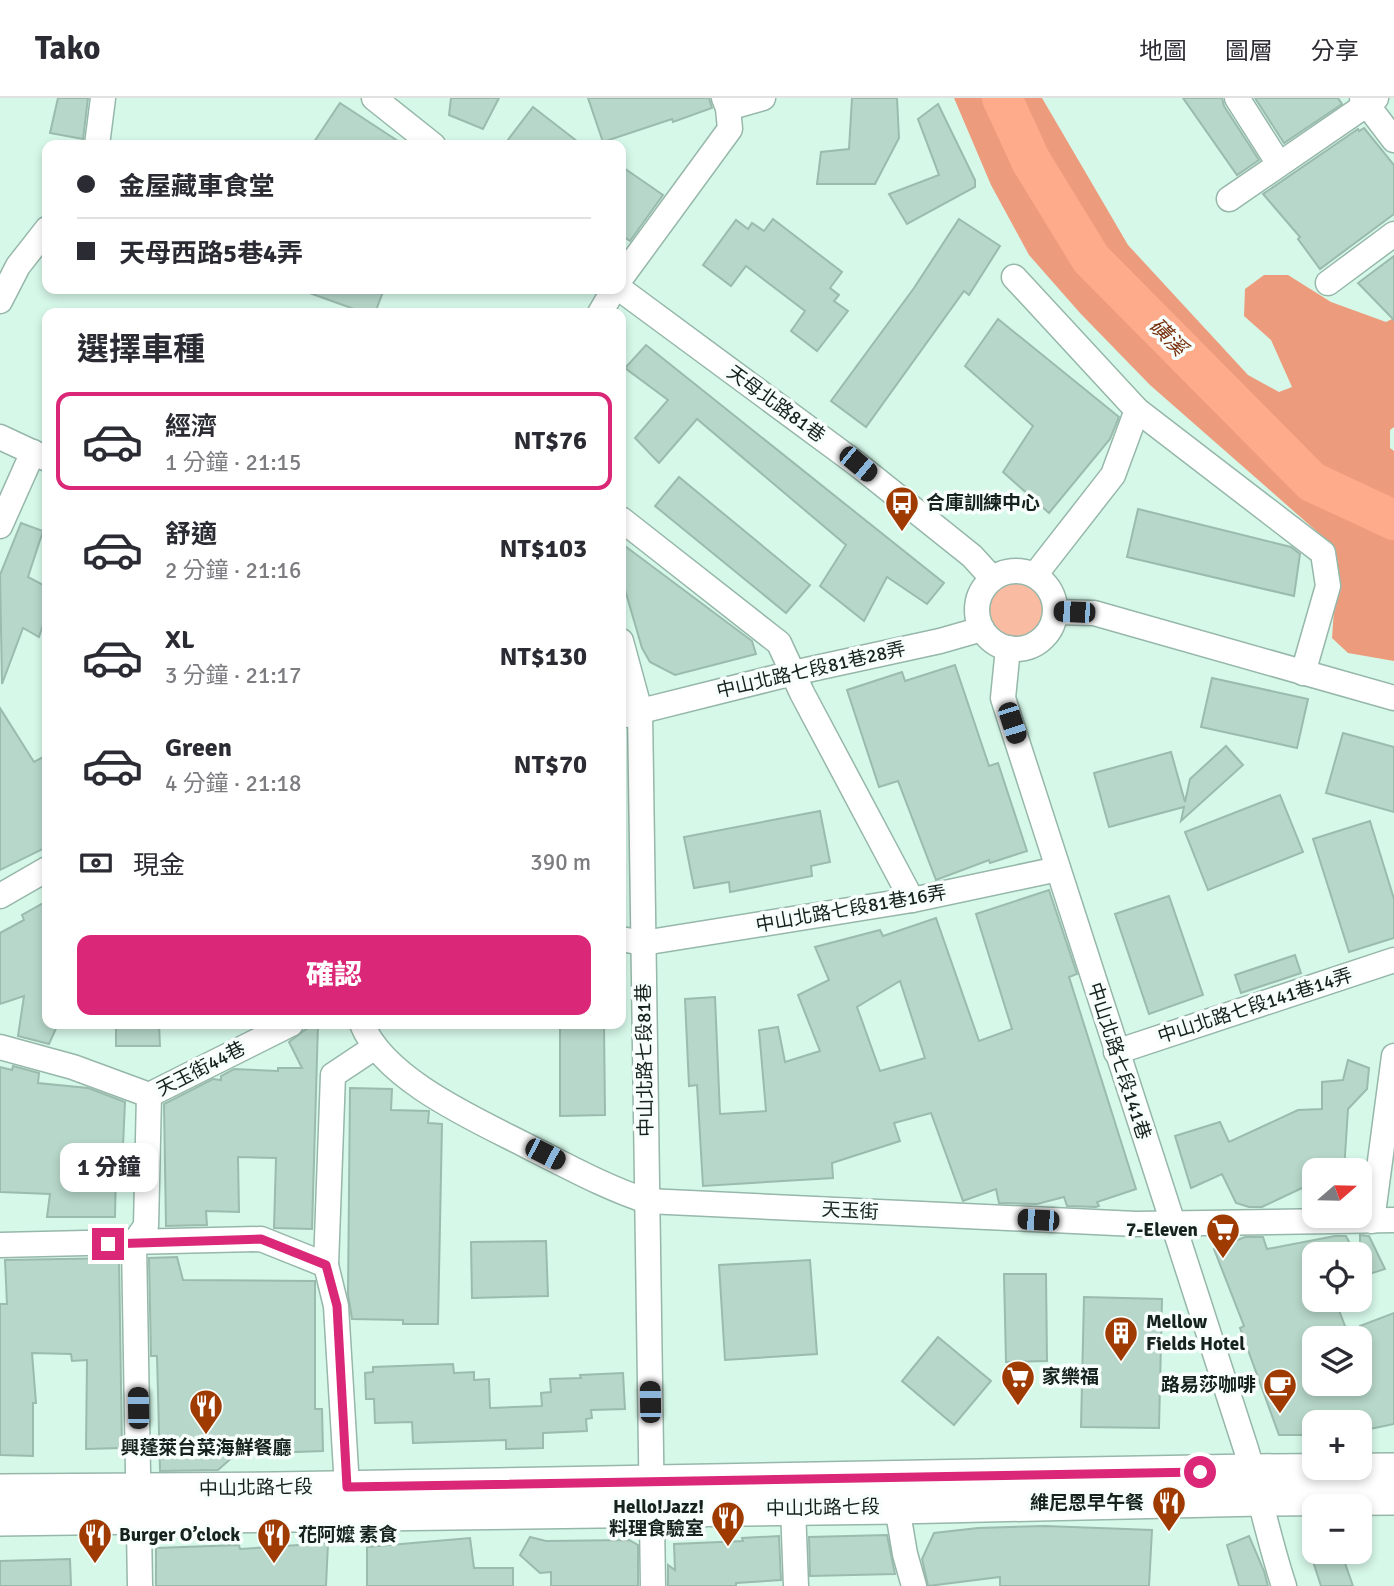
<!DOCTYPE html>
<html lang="zh-TW">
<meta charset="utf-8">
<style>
body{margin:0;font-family:Signika,"Noto Sans TC",sans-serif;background:#f7f7f7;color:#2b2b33;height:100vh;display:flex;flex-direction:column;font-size:26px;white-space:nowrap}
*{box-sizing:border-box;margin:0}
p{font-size:23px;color:#7c7c81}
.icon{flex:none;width:38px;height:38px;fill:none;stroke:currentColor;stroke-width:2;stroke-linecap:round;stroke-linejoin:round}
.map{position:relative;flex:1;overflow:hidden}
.side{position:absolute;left:42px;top:210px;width:584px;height:721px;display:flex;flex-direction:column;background:#fff;border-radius:14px;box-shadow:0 4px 10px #0003}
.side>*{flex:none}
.hud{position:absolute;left:42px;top:42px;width:584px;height:154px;border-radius:14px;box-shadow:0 4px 10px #0003;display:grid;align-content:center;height:154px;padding:0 35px;background:#fff}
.needle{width:46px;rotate:70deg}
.buttons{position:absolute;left:1302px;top:1060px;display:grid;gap:14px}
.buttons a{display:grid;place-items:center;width:70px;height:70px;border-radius:14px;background:#fff;box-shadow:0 4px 10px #0003;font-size:35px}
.end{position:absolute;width:32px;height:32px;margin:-16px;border:9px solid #db2777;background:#fff;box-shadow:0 0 0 4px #fff}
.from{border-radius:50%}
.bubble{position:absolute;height:49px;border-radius:14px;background:#fff;box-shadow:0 4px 10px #0003;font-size:23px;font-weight:800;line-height:49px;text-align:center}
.car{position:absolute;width:21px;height:42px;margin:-21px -10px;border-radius:9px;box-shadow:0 0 5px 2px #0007;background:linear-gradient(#222 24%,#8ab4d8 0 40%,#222 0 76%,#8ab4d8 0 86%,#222 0)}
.hud b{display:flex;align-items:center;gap:24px;height:66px;font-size:26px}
.hud b+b{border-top:2px solid #e1e1e2}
.hud i{width:18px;height:18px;background:#2b2b33}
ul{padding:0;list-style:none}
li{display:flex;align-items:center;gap:21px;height:98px;margin:0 14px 10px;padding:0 21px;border:4px solid transparent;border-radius:14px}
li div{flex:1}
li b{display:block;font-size:26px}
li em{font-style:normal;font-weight:800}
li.on{border-color:#db2777}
li>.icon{width:63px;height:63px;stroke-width:1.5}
h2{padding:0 35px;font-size:32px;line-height:84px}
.pay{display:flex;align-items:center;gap:18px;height:77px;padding:0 35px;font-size:26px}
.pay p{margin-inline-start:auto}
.cta{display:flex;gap:14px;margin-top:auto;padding:14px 35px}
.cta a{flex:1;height:80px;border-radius:14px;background:#db2777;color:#fff;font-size:28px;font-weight:800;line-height:80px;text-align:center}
header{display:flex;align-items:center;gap:42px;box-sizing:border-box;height:98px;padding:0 35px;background:#fff;border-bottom:2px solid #e1e1e2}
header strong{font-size:33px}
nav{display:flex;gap:38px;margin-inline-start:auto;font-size:24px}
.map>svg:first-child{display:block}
.green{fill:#f9bba1}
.forest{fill:#ec9c7c}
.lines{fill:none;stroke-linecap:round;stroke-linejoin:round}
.river{stroke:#fdab8a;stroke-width:40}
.building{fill:#b6d7c9;stroke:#9abbad;stroke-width:2;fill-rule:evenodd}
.street-casing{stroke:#96b7a9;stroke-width:27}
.secondary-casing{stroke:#96b7a9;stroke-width:36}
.street{stroke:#fff;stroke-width:24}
.secondary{stroke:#fff;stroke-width:33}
.route{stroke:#db2777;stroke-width:9}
.labels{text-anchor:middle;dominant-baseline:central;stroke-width:7;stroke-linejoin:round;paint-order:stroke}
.street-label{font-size:19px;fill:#15221d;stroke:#f7fefb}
.poi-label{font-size:19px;font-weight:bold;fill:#15221d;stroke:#f7fefb;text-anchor:start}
.water-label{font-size:21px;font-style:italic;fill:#762f0c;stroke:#f7fefb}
</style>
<header>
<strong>Tako</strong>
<nav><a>地圖</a><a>圖層</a><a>分享</a></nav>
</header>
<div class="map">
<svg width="1394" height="1488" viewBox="0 0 1394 1488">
<rect width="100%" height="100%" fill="#d6f8e9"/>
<circle class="green" cx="1017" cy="512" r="29"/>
<polygon class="forest" points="954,0 1042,0 1128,147 1248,277 1279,294 1292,289 1271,242 1244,218 1245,191 1264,177 1288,177 1331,204 1386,224 1394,220 1394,329 1390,332 1390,350 1394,353 1394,563 1348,555 1332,540 1335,497 1330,445 1150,287 1080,215 1029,157 991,87"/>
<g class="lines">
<polyline class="river" points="1002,0 1031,63 1091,161 1312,384 1394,422"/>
</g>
<g class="building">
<polygon points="58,0 88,0 83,41 50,35"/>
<polygon points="451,0 499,0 483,31 449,17"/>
<polygon points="588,0 709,0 712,10 673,24 672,21 603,44"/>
<polygon points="852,0 897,0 899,40 875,86 817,86 821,54 849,51"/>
<polygon points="1183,0 1222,0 1224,8 1259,62 1237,77"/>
<polygon points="1255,0 1338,0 1342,6 1284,45"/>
<polygon points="340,5 404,47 312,47"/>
<polygon points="938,6 975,82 975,89 907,126 889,96 939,77 918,21"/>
<polygon points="533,9 582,47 504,47"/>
<polygon points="1364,30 1394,67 1394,116 1320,171 1298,141 1300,139 1263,96 1358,31 1359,33"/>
<polygon points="621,68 663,97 630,143 621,137"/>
<polygon points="773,121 842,174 830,190 839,197 834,203 848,213 817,253 791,233 805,213 746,168 731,188 703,167 736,122 748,131 752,125 764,133"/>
<polygon points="959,121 1000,148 969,197 964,193 866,329 831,303 914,190"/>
<polygon points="1394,158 1394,222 1358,185"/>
<polygon points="304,191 384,191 375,215 365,215 304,193"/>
<polygon points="998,221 1119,319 1110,341 1049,415 1003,374 1033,328 965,268"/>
<polygon points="646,247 944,485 927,506 887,479 864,523 820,488 846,447 697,321 659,365 635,340 668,302 625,270"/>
<polygon points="679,379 810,487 786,515 655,408"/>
<polygon points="1138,411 1291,449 1300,456 1294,498 1127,459"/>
<polygon points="21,425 43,433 28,479 47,489 47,514 39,539 23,530 2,586 0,477"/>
<polygon points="621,445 752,543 756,556 675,577 650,564 642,550 621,478"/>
<polygon points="955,567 989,668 998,665 1027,753 990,765 989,762 936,782 898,683 879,689 847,592 902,574 905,583"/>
<polygon points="1212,580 1308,601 1297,650 1201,629"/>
<polygon points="0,610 34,664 47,657 47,749 0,772"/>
<polygon points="1343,635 1394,649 1394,714 1326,695"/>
<polygon points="1226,648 1243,667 1181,723 1184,709 1109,729 1094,675 1171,654 1185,704 1190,681"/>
<polygon points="1280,697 1303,754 1208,792 1185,734"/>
<polygon points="820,713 830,764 811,768 812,778 730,794 729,784 694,790 684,739"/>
<polygon points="1370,723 1394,801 1394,840 1349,854 1313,741"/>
<path d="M1049,792L1077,876L1069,879L1136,1091L1097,1104L1099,1108L1096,1109L1067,1108L1064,1099L1037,1106L999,1105L996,1091L963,1103L931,1015L894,1025L900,1043L832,1065L833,1080L703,1088L697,987L689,988L685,901L715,899L720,1016L766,1013L759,932L778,929L785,964L820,953L798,897L829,882L815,849L880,832L883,838L936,820L979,943L1012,931L976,816ZM900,883L925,960L880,973L857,909Z"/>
<polygon points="1169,798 1203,897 1149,916 1115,816"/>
<polygon points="47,803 47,926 58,926 49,946 18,938 24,898 0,906 0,835 24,822 22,817"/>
<polygon points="1295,857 1301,875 1241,895 1235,877"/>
<polygon points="116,926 159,926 160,948 116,948"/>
<polygon points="313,926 318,926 312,1131 274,1130 276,1060 238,1059 239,1114 206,1113 207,1127 166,1128 164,1006 213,981 221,982 221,978 234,971 278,973 278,970 302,970 289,944"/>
<polygon points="560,926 604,926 605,1017 560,1018"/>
<polygon points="1348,962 1369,970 1367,991 1348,1011 1344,1073 1314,1073 1314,1100 1302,1090 1262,1109 1249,1109 1236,1105 1222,1076 1191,1090 1175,1038 1220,1024 1229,1044 1298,1012 1322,1011 1322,984 1343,982"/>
<polygon points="13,968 39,975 38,985 88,990 125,1004 122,1070 116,1069 115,1119 47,1119 50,1096 0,1094 0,969 12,972"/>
<polygon points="350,990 392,991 391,1012 429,1013 428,1025 442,1026 438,1226 403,1226 403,1222 352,1221 348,1196"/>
<polygon points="1360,1137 1369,1138 1385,1171 1360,1179"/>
<polygon points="1335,1138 1346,1138 1356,1157 1314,1157 1314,1202 1335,1202 1350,1241 1314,1241 1314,1286 1360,1286 1360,1228 1394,1215 1394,1326 1360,1333 1360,1325 1314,1325 1314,1337 1279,1337 1240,1230 1244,1228 1214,1151 1245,1139 1263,1139 1267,1151"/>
<polygon points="546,1143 548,1198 472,1200 471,1144"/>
<polygon points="177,1159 183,1182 315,1183 315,1311 322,1311 323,1353 236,1356 218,1372 160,1373 157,1258 151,1258 149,1160"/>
<polygon points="119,1160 122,1350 86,1351 87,1262 72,1263 71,1256 32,1255 36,1305 33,1305 33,1358 0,1357 0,1206 7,1206 5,1162"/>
<polygon points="810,1162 817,1256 725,1262 719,1167"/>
<polygon points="1004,1176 1046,1176 1047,1263 1006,1264"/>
<polygon points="1084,1199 1162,1201 1159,1330 1081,1329"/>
<polygon points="938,1239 991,1283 954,1327 902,1283"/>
<polygon points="453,1266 454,1275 474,1274 474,1282 489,1281 490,1310 542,1308 541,1295 551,1294 550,1281 581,1280 580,1277 623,1275 625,1311 591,1312 592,1320 586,1321 587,1333 543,1335 543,1350 506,1351 506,1342 413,1345 412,1324 375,1325 374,1301 366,1301 365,1275 373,1274 373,1269"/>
<polygon points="1045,1428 1152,1432 1149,1488 1000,1488 1000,1479 928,1488 922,1461 934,1435 978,1430"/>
<polygon points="887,1437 895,1476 810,1478 809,1439"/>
<polygon points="779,1438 781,1482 736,1485 736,1488 668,1488 668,1467 675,1472 674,1446 743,1443 742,1440"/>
<polygon points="1249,1438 1264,1473 1268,1488 1239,1488 1227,1447"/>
<polygon points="530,1439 546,1443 629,1442 638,1447 638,1488 551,1488 551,1474 540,1475 520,1457"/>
<polygon points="470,1440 474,1470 513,1470 513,1488 367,1488 367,1449"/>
<polygon points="328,1445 326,1488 156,1488 156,1450 239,1447 240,1451"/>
<polygon points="1310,1454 1341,1454 1353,1488 1321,1488"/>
<polygon points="70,1461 71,1488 0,1488 0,1463"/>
</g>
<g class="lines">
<g class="street-casing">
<g id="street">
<polyline points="374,0 433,47"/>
<polyline points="1237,0 1279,66"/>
<polyline points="1362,0 1394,42"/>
<polyline points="728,10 763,0"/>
<polyline points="97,47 103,0"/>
<polyline points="1229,101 1376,0"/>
<polyline points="1014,179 1137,312 1323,455 1328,488 1303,575"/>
<polyline points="621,180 730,31 728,10 724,0"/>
<polyline points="1328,185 1394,136"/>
<polyline points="620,191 857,366 972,458 992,480"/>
<polyline points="0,203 18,168 47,131"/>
<polyline points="600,215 614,191"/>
<polyline points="0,339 47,361"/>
<polyline points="621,421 779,545 802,595 912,802"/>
<polyline points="0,428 33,354"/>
<circle cx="1016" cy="512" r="39"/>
<polyline points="1035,477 1113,377 1137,312"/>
<polyline points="1056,514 1094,515 1394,600"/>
<polyline points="621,543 640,613 653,1488"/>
<path d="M1008,550L1003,600L1246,1351C1260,1397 1269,1443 1284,1488"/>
<polyline points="621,618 793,575 940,543 982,531"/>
<polyline points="0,798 47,771"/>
<polyline points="621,841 643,845 912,802 1058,771"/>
<path d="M362,926C385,983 479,1023 531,1050C569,1069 607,1090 647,1103L1136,1126L1394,1122"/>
<polyline points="0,949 73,969 149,997"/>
<polyline points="1116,954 1394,862"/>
<polyline points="149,997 291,926"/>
<polyline points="1372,1123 1394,958"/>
<polyline points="0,1147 261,1141 326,1167"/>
<polyline points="347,1389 336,1208 326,1167 333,977 375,949"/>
<polyline points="897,1409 905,1456 914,1488"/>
<polyline points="793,1410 796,1488"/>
<polyline points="140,1488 134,1145 146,1128 149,997"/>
</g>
</g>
<g class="secondary-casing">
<g id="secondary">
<polyline points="0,1393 276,1391 1253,1373 1394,1372"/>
<polyline points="0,1421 897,1409 1260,1401 1394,1400"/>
</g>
</g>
<use href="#street" class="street"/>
<use href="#secondary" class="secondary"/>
</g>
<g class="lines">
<polyline class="route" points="108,1146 261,1141 326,1167 337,1208 347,1389 1200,1374"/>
</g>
<defs>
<g id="bus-pin" transform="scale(1.75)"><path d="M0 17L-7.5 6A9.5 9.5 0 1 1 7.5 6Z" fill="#9f3b01" stroke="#f7fefb"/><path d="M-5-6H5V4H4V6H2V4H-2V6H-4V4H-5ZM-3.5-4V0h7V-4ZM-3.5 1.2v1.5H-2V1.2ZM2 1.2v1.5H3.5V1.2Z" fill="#fff"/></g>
<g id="supermarket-pin" transform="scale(1.75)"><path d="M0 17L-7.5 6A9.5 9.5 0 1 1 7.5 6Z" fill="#9f3b01" stroke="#f7fefb"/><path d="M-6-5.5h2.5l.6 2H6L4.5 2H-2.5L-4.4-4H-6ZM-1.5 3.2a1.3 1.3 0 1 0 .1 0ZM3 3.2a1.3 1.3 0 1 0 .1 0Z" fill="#fff"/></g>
<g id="building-pin" transform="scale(1.75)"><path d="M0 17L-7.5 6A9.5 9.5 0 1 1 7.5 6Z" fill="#9f3b01" stroke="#f7fefb"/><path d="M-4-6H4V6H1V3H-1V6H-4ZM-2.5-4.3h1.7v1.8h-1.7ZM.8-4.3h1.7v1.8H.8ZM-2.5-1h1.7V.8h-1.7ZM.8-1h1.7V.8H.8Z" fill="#fff"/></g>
<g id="cafe-pin" transform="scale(1.75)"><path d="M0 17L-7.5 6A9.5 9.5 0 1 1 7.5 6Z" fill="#9f3b01" stroke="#f7fefb"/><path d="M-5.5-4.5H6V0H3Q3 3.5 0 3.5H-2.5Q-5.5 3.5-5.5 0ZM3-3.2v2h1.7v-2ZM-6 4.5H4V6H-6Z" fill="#fff"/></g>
<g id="restaurant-pin" transform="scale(1.75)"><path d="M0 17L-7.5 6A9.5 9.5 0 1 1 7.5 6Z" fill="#9f3b01" stroke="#f7fefb"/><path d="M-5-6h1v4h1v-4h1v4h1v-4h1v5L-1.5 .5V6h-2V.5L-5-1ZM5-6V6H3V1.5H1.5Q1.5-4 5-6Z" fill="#fff"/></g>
</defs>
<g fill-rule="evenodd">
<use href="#bus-pin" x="902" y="405"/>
<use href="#supermarket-pin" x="1223" y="1132"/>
<use href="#building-pin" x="1121" y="1235"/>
<use href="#supermarket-pin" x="1018" y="1279"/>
<use href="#cafe-pin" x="1280" y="1287"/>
<use href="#restaurant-pin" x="206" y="1308"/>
<use href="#restaurant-pin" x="1169" y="1405"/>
<use href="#restaurant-pin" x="728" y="1420"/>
<use href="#restaurant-pin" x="95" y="1437"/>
<use href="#restaurant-pin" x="274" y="1437"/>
</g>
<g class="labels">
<g class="street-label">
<text transform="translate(776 306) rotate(36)">天母北路81巷</text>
<text transform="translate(811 572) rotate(-13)">中山北路七段81巷28弄</text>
<text transform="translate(851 811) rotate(-10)">中山北路七段81巷16弄</text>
<text transform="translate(1255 908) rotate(-18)">中山北路七段141巷14弄</text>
<text transform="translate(645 962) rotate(-91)">中山北路七段81巷</text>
<text transform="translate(1119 963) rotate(72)">中山北路七段141巷</text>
<text transform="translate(201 971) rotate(-27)">天玉街44巷</text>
<text transform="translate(850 1113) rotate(3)">天玉街</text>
<text transform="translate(256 1390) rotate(-1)">中山北路七段</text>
<text transform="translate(823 1410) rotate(-1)">中山北路七段</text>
</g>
<g class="poi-label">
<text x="926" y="405">合庫訓練中心</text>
<text x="1198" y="1132" text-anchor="end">7-Eleven</text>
<text x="1146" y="1224">Mellow<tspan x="1146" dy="22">Fields Hotel</tspan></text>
<text x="1042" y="1279">家樂福</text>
<text x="1256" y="1287" text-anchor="end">路易莎咖啡</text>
<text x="206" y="1350" text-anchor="middle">興蓬萊台菜海鮮餐廳</text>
<text x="1144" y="1405" text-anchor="end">維尼恩早午餐</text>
<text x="704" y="1409" text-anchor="end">Hello!Jazz!<tspan x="704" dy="22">料理食驗室</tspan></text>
<text x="119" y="1437">Burger O’clock</text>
<text x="298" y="1437">花阿嬤 素食</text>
</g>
<g class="water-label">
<text transform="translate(1168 239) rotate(45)">磺溪</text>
</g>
</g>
</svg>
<div class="buttons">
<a><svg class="needle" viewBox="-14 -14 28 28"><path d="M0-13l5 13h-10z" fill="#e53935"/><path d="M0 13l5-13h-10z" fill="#7c7c81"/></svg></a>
<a><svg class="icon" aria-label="locate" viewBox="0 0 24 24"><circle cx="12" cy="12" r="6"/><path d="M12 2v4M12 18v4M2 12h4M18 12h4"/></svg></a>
<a><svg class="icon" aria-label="layers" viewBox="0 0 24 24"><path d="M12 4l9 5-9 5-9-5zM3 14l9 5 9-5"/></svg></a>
<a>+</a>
<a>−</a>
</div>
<i class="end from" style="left:1200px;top:1374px"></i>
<i class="end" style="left:108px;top:1146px"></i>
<div class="bubble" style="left:60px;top:1045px;width:98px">1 分鐘</div>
<i class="car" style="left:858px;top:366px;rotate:130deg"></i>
<i class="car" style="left:1074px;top:514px;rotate:272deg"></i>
<i class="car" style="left:1012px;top:625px;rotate:162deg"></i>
<i class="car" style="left:545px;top:1056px;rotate:117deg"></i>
<i class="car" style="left:1038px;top:1122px;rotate:273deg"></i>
<i class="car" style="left:650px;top:1304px;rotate:359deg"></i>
<i class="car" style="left:138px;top:1310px;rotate:359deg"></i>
<div class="hud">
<b><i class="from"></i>金屋藏車食堂</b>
<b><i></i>天母西路5巷4弄</b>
</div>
<section class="side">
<h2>選擇車種</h2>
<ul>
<li class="on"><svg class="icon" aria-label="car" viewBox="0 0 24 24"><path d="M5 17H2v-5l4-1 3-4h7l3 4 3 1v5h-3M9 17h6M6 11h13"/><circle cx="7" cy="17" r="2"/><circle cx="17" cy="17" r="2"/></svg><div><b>經濟</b><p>1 分鐘 · 21:15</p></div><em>NT$76</em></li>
<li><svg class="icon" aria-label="car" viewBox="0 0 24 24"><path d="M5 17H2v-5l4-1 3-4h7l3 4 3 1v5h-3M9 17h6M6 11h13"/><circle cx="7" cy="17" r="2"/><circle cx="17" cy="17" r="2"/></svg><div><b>舒適</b><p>2 分鐘 · 21:16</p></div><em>NT$103</em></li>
<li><svg class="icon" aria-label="car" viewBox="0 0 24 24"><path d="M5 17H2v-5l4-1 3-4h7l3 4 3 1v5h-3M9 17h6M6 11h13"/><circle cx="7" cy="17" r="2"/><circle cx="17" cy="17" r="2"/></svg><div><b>XL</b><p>3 分鐘 · 21:17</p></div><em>NT$130</em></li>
<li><svg class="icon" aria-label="car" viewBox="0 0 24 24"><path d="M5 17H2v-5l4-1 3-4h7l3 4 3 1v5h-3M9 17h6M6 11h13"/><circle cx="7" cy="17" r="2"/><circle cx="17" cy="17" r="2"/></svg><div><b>Green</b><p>4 分鐘 · 21:18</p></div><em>NT$70</em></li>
</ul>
<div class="pay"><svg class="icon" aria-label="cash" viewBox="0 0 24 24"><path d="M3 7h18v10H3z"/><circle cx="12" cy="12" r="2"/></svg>現金<p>390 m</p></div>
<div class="cta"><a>確認</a></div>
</section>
</div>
